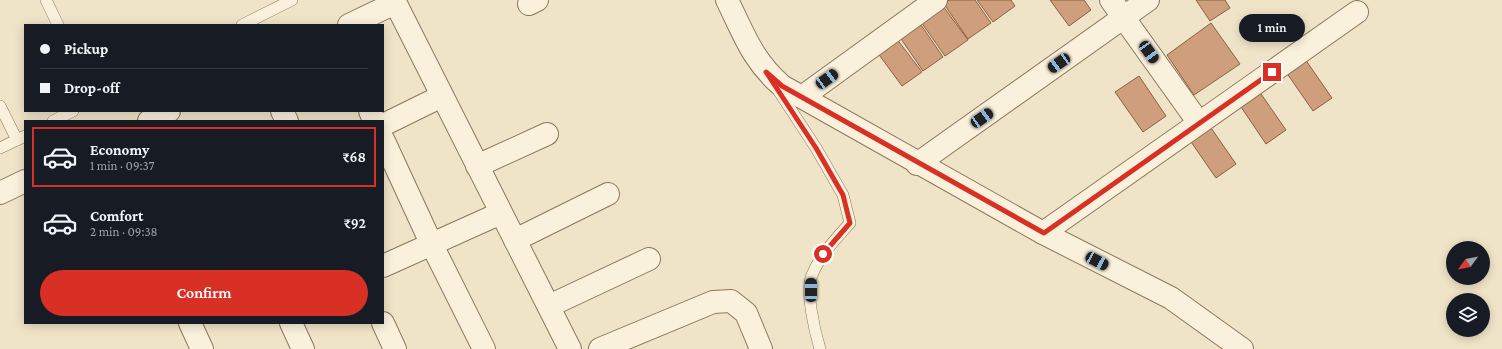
<!DOCTYPE html>
<meta charset="utf-8">
<style>
body{margin:0;font-family:"Crimson Pro",serif;background:#20242c;color:#f1f3f6;height:100vh;display:flex;flex-direction:column;font-size:15px;white-space:nowrap}
*{box-sizing:border-box;margin:0}
p{font-size:13px;color:#9ea1a6}
.icon{flex:none;width:22px;height:22px;fill:none;stroke:currentColor;stroke-width:2;stroke-linecap:round;stroke-linejoin:round}
.map{position:relative;flex:1;overflow:hidden}
.details{position:absolute;left:24px;top:120px;width:360px;height:204px;display:flex;flex-direction:column;background:#171b24;border-radius:0px;box-shadow:0 2px 10px #0003}
.details>*{flex:none}
.banner{position:absolute;left:24px;top:24px;width:360px;height:88px;border-radius:0px;box-shadow:0 2px 10px #0003;display:grid;align-content:center;height:88px;padding:0 16px;background:#171b24}
.needle{width:26px;rotate:238deg}
.fabs{position:absolute;left:1446px;top:241px;display:grid;gap:8px}
.fabs a{display:grid;place-items:center;width:44px;height:44px;border-radius:50%;background:#171b24;box-shadow:0 2px 10px #0003;font-size:20px}
.end{position:absolute;width:18px;height:18px;margin:-9px;border:5px solid #d93025;background:#fff;box-shadow:0 0 0 2px #fff}
.from{border-radius:50%}
.bubble{position:absolute;height:28px;border-radius:14px;background:#171b24;box-shadow:0 2px 10px #0003;font-size:13px;font-weight:600;line-height:28px;text-align:center}
.car{position:absolute;width:12px;height:24px;margin:-12px -6px;border-radius:5px;box-shadow:0 0 3px 1px #0007;background:linear-gradient(#222 24%,#8ab4d8 0 40%,#222 0 76%,#8ab4d8 0 86%,#222 0)}
.banner b{display:flex;align-items:center;gap:14px;height:38px;font-size:15px}
.banner b+b{border-top:1px solid #363941}
.banner i{width:10px;height:10px;background:#f1f3f6}
ul{padding:7px 0 0;list-style:none}
li{display:flex;align-items:center;gap:12px;height:60px;margin:0 8px 6px;padding:0 8px;border:2px solid transparent;border-radius:0px}
li div{flex:1}
li b{display:block;font-size:15px}
li em{font-style:normal;font-weight:600}
li.selected{border-color:#d93025}
li>.icon{width:36px;height:36px;stroke-width:1.5}
.cta{display:flex;gap:8px;margin-top:auto;padding:8px 16px}
.cta a{flex:1;height:46px;border-radius:24px;background:#d93025;color:#fff;font-size:16px;font-weight:600;line-height:46px;text-align:center}
.map>svg:first-child{display:block}
.building{fill:#cf9f7d;stroke:#8d5f41}
.lines{fill:none;stroke-linecap:round;stroke-linejoin:round}
.service-casing{stroke:#8d765c;stroke-width:12}
.minor-casing{stroke:#8d765c;stroke-width:24}
.service{stroke:#faf1dc;stroke-width:11}
.minor{stroke:#faf1dc;stroke-width:22}
.route{stroke:#d93025;stroke-width:5}
</style>
<div class="map">
<svg width="1502" height="349" viewBox="0 0 1502 349">
<rect width="100%" height="100%" fill="#f0e4c8"/>
<g class="building">
<polygon points="949,0 975,0 991,23 968,39 944,4"/>
<polygon points="977,0 1011,0 1015,6 993,22"/>
<polygon points="1050,0 1084,0 1091,10 1069,26"/>
<polygon points="1196,0 1225,0 1230,8 1210,21"/>
<polygon points="943,6 968,40 945,56 921,22"/>
<polygon points="919,22 943,57 923,71 899,36"/>
<polygon points="1211,23 1240,64 1194,95 1167,55"/>
<polygon points="896,38 922,72 902,86 877,52"/>
<polygon points="1305,59 1332,98 1313,111 1286,72"/>
<polygon points="1139,76 1166,116 1143,132 1115,92"/>
<polygon points="1259,91 1286,130 1266,144 1239,104"/>
<polygon points="1209,125 1236,164 1216,178 1189,139"/>
</g>
<g class="lines">
<g class="service-casing">
<g id="service">
<polyline points="46,0 58,25"/>
<polyline points="242,25 292,0"/>
<path d="M776,87L816,148L843,195L850,223C836,239 820,255 812,275C805,291 815,332 820,349"/>
<polyline points="0,106 17,140"/>
<polyline points="53,121 73,111"/>
<polyline points="0,148 25,136"/>
</g>
</g>
<g class="minor-casing">
<g id="minor">
<polyline points="394,0 570,349"/>
<path d="M727,0C744,34 752,60 782,86L1043,233L1171,298L1242,349"/>
<polyline points="1111,0 1199,123"/>
<polyline points="529,4 537,0"/>
<polyline points="349,25 395,3"/>
<polyline points="802,97 936,0"/>
<polyline points="282,111 287,121"/>
<polyline points="370,111 374,121"/>
<polyline points="149,121 169,111"/>
<polyline points="383,125 442,96"/>
<polyline points="383,139 431,243 484,349"/>
<polyline points="917,164 1148,0"/>
<polyline points="477,166 547,134"/>
<polyline points="0,193 25,181"/>
<polyline points="1043,233 1357,12"/>
<polyline points="515,240 608,194"/>
<polyline points="383,266 501,213"/>
<polyline points="549,306 649,259"/>
<polyline points="190,323 202,349"/>
<polyline points="291,323 303,349"/>
<polyline points="383,323 395,349"/>
<polyline points="600,349 713,302 731,301 746,313 761,349"/>
</g>
</g>
<use href="#service" class="service"/>
<use href="#minor" class="minor"/>
</g>
<g class="lines">
<polyline class="route" points="823,254 850,223 843,195 816,148 766,72 782,86 1044,233 1272,72"/>
</g>
</svg>
<div class="fabs">
<a><svg class="needle" viewBox="-14 -14 28 28"><path d="M0-13l5 13h-10z" fill="#e53935"/><path d="M0 13l5-13h-10z" fill="#9ea1a6"/></svg></a>
<a><svg class="icon" aria-label="layers" viewBox="0 0 24 24"><path d="M12 4l9 5-9 5-9-5zM3 14l9 5 9-5"/></svg></a>
</div>
<i class="end from" style="left:823px;top:254px"></i>
<i class="end" style="left:1272px;top:72px"></i>
<div class="bubble" style="left:1239px;top:14px;width:66px">1 min</div>
<i class="car" style="left:1149px;top:52px;rotate:145deg"></i>
<i class="car" style="left:1059px;top:63px;rotate:235deg"></i>
<i class="car" style="left:827px;top:79px;rotate:54deg"></i>
<i class="car" style="left:982px;top:118px;rotate:55deg"></i>
<i class="car" style="left:1097px;top:261px;rotate:118deg"></i>
<i class="car" style="left:811px;top:290px;rotate:0deg"></i>
<div class="banner">
<b><i class="from"></i>Pickup</b>
<b><i></i>Drop-off</b>
</div>
<section class="details">
<ul>
<li class="selected"><svg class="icon" aria-label="car" viewBox="0 0 24 24"><path d="M5 17H2v-5l4-1 3-4h7l3 4 3 1v5h-3M9 17h6M6 11h13"/><circle cx="7" cy="17" r="2"/><circle cx="17" cy="17" r="2"/></svg><div><b>Economy</b><p>1 min · 09:37</p></div><em>₹68</em></li>
<li><svg class="icon" aria-label="car" viewBox="0 0 24 24"><path d="M5 17H2v-5l4-1 3-4h7l3 4 3 1v5h-3M9 17h6M6 11h13"/><circle cx="7" cy="17" r="2"/><circle cx="17" cy="17" r="2"/></svg><div><b>Comfort</b><p>2 min · 09:38</p></div><em>₹92</em></li>
</ul>
<div class="cta"><a>Confirm</a></div>
</section>
</div>
